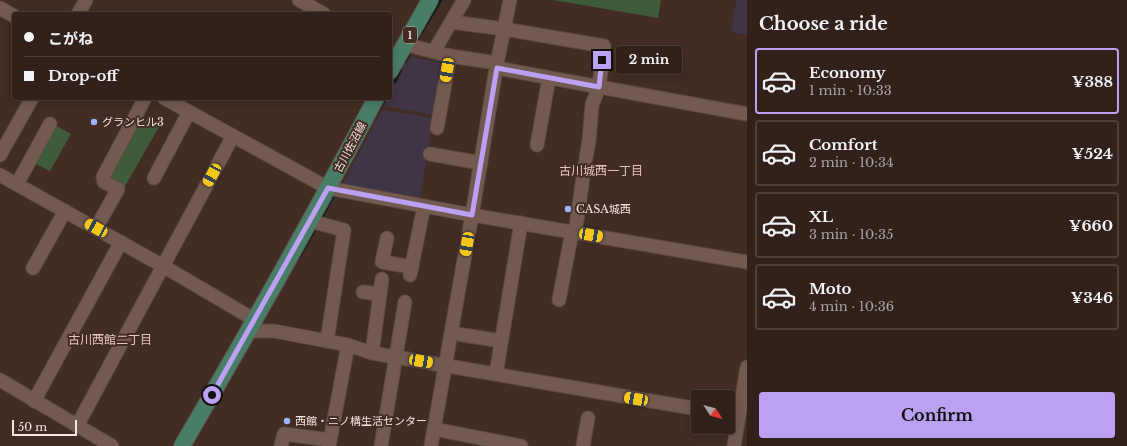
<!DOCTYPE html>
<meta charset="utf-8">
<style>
body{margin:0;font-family:"Libre Baskerville","Noto Sans JP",serif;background:#3a2923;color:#f1f3f6;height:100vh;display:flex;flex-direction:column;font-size:15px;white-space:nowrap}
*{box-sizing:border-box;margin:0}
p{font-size:13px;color:#a8a3a2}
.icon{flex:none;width:22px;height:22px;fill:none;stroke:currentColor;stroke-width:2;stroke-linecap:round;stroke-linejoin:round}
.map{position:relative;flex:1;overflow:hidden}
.panel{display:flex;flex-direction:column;background:#32211a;width:380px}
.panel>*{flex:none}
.guide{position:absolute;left:12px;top:12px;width:380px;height:88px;border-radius:4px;box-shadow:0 2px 10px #0003,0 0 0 1px #4d3e39;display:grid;align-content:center;height:88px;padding:0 12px;background:#32211a}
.needle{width:26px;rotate:126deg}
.fabs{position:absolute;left:691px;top:390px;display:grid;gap:8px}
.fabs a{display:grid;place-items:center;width:44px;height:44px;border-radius:4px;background:#32211a;box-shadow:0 2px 10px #0003,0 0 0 1px #4d3e39;font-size:20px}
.scale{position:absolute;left:12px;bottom:10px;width:65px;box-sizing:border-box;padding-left:4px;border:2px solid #f4e5df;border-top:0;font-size:11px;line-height:14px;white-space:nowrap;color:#f4e5df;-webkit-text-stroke:3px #422c23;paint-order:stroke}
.end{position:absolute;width:18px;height:18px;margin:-9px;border:5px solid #bca0f2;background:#111;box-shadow:0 0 0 2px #111}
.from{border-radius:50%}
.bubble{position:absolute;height:28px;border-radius:4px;background:#32211a;box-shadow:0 2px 10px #0003,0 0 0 1px #4d3e39;font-size:13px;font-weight:700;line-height:28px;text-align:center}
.car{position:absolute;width:12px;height:24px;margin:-12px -6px;border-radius:5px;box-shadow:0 0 3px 1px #0007;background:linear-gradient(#f5c518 24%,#345 0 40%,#f5c518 0 76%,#345 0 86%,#f5c518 0)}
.guide b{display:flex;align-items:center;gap:14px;height:38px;font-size:15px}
.guide b+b{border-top:1px solid #4d3e39}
.guide i{width:10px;height:10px;background:#f1f3f6}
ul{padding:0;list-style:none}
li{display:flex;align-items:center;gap:12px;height:66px;margin:0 8px 6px;padding:0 4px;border:2px solid #4d3e39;border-radius:4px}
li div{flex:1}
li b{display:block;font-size:15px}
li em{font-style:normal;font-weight:700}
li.current{border-color:#bca0f2}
li>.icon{width:36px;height:36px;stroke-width:1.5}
h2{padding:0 12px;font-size:18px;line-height:48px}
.primary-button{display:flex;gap:8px;margin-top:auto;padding:8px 12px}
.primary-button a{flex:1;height:46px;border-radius:4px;background:#bca0f2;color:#111;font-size:16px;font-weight:700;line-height:46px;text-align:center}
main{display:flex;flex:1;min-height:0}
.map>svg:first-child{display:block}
.commercial{fill:#3f3545}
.green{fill:#3f5b3a}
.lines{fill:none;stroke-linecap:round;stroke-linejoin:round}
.stream{stroke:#001c1d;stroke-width:2.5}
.minor-casing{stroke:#5c4a43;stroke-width:15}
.major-casing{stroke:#5c4a43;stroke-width:18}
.minor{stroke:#725a50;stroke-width:13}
.major{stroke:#497d68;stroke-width:16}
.route{stroke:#bca0f2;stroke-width:5}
.poi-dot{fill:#a1b3fd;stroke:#422c23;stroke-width:1.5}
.labels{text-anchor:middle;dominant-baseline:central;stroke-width:4;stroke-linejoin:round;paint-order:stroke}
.shield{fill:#422c23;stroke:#bfaea7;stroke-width:1}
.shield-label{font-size:10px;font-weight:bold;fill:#f4e5df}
.poi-label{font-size:11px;fill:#f4e5df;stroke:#422c23;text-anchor:start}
.street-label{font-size:11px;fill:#f4e5df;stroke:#422c23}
.neighbourhood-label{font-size:12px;fill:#e4c7bc;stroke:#422c23}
</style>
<main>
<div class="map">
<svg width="747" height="446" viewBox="0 0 747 446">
<rect width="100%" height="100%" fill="#422c23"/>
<g class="commercial">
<polygon points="736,0 747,0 747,35 731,32"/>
<polygon points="411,57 443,63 433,115 384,106 388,98 390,98 391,93 390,92 390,85 392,81 397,82 403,70 399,68 403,61 408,63"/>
<polygon points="382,110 433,118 420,199 341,187"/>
</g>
<g class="green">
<polygon points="553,0 661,0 658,18"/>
<polygon points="142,117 159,127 124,188 110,179 110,176"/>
<polygon points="55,125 71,134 50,171 34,163"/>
</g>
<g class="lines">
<g class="stream">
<polyline points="416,42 441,0"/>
<polyline points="405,62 411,51"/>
<polyline points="395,82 401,69"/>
<polyline points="374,118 386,98"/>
<polyline points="321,219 333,197"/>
<polyline points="299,258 316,228"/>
<polyline points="728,410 735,411"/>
</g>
<g class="minor-casing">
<g id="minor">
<polyline points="299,0 324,14"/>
<polyline points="0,8 14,16"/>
<polyline points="78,14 86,0"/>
<polyline points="452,22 504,29 604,46 599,87 592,105 589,141 586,158"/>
<polyline points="404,44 450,56 497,63"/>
<polyline points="434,51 464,0"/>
<polyline points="497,68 747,114"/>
<polyline points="164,98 328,188 472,215 747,262"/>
<polyline points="437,128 450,56"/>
<polyline points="537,145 549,78"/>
<polyline points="430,154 481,163"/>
<polyline points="0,155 32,98"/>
<polyline points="0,175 163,266 255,320"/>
<polyline points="154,178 189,112"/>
<polyline points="17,184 50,124"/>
<polyline points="310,221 344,230 327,341"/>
<polyline points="96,228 118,189 104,182 103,177 145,98"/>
<polyline points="575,233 585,164"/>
<polyline points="387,238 382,262 412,267"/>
<polyline points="33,268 65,211"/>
<polyline points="410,275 424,206"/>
<polyline points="363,292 380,294"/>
<polyline points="559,300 572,232"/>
<polyline points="249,331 274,331 348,345 372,353 698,409"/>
<polyline points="451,333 501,341"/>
<polyline points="372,353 382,279"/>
<polyline points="496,374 521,223"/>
<polyline points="0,380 112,446"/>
<polyline points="34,401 121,242"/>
<polyline points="77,426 233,136"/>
<polyline points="434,429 521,446"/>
<polyline points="281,446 284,434 330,440"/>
<polyline points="329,446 348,345"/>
<polyline points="381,446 405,302"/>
<polyline points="431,446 472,215 497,63 510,0"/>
<polyline points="583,446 588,418"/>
<polyline points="734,446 747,367"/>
</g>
</g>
<g class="major-casing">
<g id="major">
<polyline points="390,71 430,0"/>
<path d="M182,446C249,331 314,216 376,98"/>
</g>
</g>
<use href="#minor" class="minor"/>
<use href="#major" class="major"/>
</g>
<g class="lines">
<polyline class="route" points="212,395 328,188 472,215 497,68 599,87 602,60"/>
</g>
<g class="poi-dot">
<circle cx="94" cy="122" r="4"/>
<circle cx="568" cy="209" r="4"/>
<circle cx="287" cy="421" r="4"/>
</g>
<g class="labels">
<rect class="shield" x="403" y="27" width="14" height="16" rx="3"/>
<g class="shield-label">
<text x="410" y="35">1</text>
</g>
<g class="poi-label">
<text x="102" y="122">グランヒル3</text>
<text x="576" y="209">CASA城西</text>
<text x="295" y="421">西館・ニノ構生活センター</text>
</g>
<g class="street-label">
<text transform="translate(350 147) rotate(-62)">古川佐沼線</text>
</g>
<g class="neighbourhood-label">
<text x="601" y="170">古川城西一丁目</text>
<text x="110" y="339">古川西館二丁目</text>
</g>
</g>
</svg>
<div class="fabs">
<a><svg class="needle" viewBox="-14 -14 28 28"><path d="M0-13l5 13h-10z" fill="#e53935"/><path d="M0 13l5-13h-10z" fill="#a8a3a2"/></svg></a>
</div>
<div class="scale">50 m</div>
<i class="end from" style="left:212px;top:395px"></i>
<i class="end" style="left:602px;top:60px"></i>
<div class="bubble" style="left:616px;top:46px;width:66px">2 min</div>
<i class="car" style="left:447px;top:70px;rotate:190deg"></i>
<i class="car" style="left:212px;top:175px;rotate:209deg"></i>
<i class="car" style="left:96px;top:228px;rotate:299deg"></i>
<i class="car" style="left:591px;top:235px;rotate:100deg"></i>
<i class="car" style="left:467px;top:244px;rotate:190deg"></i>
<i class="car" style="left:421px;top:361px;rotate:100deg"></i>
<i class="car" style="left:636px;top:399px;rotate:280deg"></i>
<div class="guide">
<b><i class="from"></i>こがね</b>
<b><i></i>Drop-off</b>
</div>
</div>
<section class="panel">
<h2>Choose a ride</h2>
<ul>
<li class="current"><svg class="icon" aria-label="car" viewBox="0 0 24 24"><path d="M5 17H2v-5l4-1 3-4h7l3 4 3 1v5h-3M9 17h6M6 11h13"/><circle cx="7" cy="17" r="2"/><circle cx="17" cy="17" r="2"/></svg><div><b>Economy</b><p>1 min · 10:33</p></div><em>¥388</em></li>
<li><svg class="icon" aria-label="car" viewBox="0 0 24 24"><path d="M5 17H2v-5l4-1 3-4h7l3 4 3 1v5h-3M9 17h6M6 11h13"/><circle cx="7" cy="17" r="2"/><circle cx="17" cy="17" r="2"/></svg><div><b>Comfort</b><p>2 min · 10:34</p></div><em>¥524</em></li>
<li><svg class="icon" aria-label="car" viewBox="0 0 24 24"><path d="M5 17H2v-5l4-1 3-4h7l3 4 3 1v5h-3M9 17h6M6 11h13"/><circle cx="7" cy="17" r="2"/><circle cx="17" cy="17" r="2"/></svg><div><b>XL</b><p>3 min · 10:35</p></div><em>¥660</em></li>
<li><svg class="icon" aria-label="car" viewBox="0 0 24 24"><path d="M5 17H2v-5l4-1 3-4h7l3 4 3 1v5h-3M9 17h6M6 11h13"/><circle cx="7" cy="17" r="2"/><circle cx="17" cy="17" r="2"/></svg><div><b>Moto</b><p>4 min · 10:36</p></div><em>¥346</em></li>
</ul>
<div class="primary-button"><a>Confirm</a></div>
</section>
</main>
